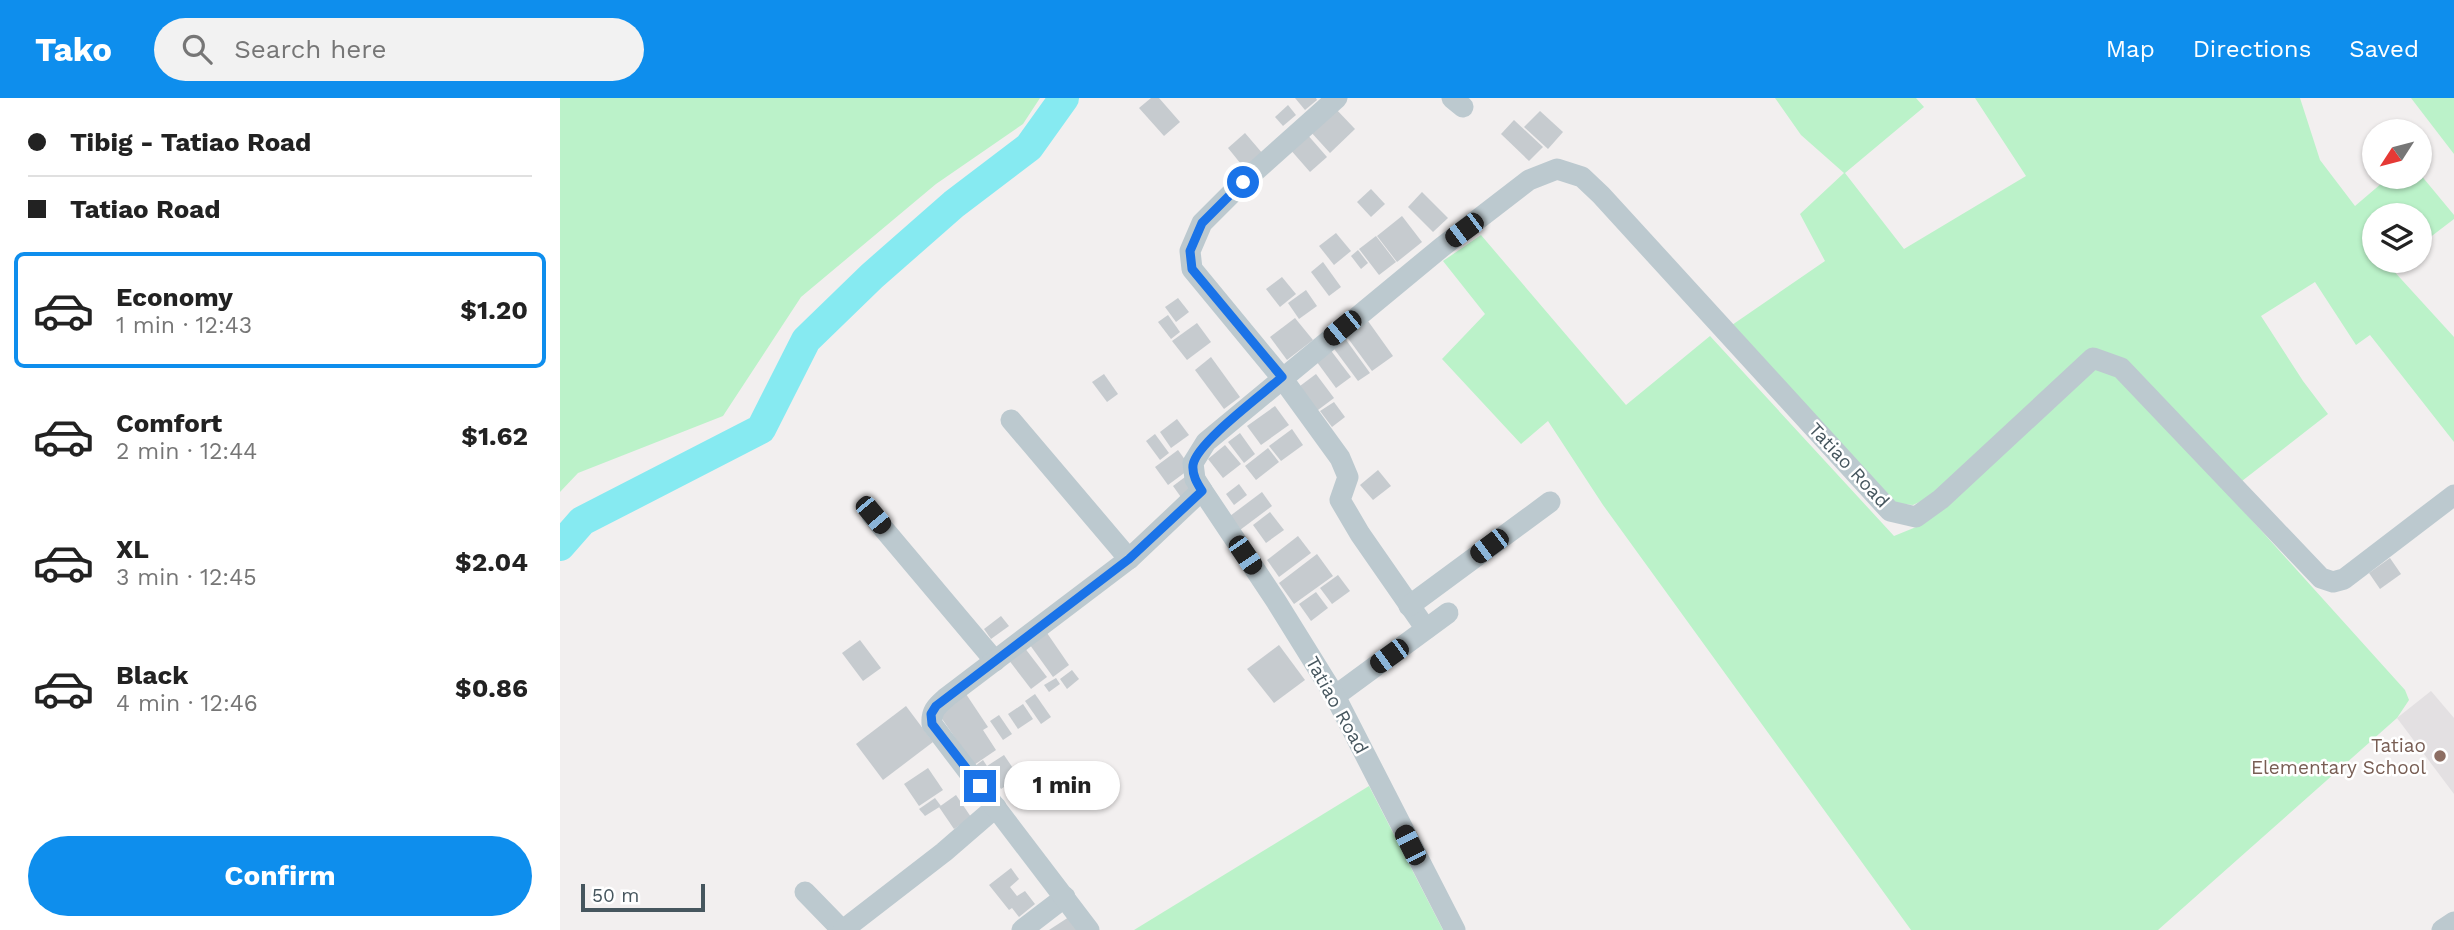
<!DOCTYPE html>
<meta charset="utf-8">
<style>
body{margin:0;font-family:"Work Sans",sans-serif;background:#f2f2f2;color:#222;height:100vh;display:flex;flex-direction:column;font-size:26px;white-space:nowrap}
*{box-sizing:border-box;margin:0}
p{font-size:23px;color:#767676}
.icon{flex:none;width:38px;height:38px;fill:none;stroke:currentColor;stroke-width:2;stroke-linecap:round;stroke-linejoin:round}
.map{position:relative;flex:1;overflow:hidden}
.side{display:flex;flex-direction:column;background:#fff;width:560px}
.side>*{flex:none}
.top-card{display:grid;align-content:center;height:154px;padding:0 28px;background:#fff}
.needle{width:46px;rotate:234deg}
.buttons{position:absolute;left:1802px;top:21px;display:grid;gap:14px}
.buttons a{display:grid;place-items:center;width:70px;height:70px;border-radius:50%;background:#fff;box-shadow:0 2px 5px #0004;font-size:35px}
.scale{position:absolute;left:21px;bottom:18px;width:124px;box-sizing:border-box;padding-left:7px;border:4px solid #46565e;border-top:0;font-size:19px;line-height:24px;white-space:nowrap;color:#46565e;-webkit-text-stroke:5px #fff;paint-order:stroke}
.end{position:absolute;width:32px;height:32px;margin:-16px;border:9px solid #1a73e8;background:#fff;box-shadow:0 0 0 4px #fff}
.from{border-radius:50%}
.bubble{position:absolute;height:49px;border-radius:24px;background:#fff;box-shadow:0 2px 5px #0004;font-size:23px;font-weight:700;line-height:49px;text-align:center}
.car{position:absolute;width:21px;height:42px;margin:-21px -10px;border-radius:9px;box-shadow:0 0 5px 2px #0007;background:linear-gradient(#222 24%,#8ab4d8 0 40%,#222 0 76%,#8ab4d8 0 86%,#222 0)}
.top-card b{display:flex;align-items:center;gap:24px;height:66px;font-size:26px}
.top-card b+b{border-top:2px solid #e0e0e0}
.top-card i{width:18px;height:18px;background:#222}
ul{padding:0;list-style:none}
li{display:flex;align-items:center;gap:21px;height:116px;margin:0 14px 10px;padding:0 14px;border:4px solid transparent;border-radius:10px}
li div{flex:1}
li b{display:block;font-size:26px}
li em{font-style:normal;font-weight:700}
li.current{border-color:#0e8eed}
li>.icon{width:63px;height:63px;stroke-width:1.5}
.button{display:flex;gap:14px;margin-top:auto;padding:14px 28px}
.button a{flex:1;height:80px;border-radius:42px;background:#0e8eed;color:#fff;font-size:28px;font-weight:700;line-height:80px;text-align:center}
header{display:flex;align-items:center;gap:42px;box-sizing:border-box;height:98px;padding:0 35px;background:#0e8eed;color:#fff}
header strong{font-size:33px}
nav{display:flex;gap:38px;margin-inline-start:auto;font-size:24px}
.search{width:490px;height:63px;background:#f2f2f2;display:flex;align-items:center;gap:18px;box-sizing:border-box;padding:0 24px;border-radius:38px;color:#767676;font-size:26px}
main{display:flex;flex:1;min-height:0}
.map>svg:first-child{display:block}
.education{fill:#e3e0e2}
.green{fill:#bbf2c9}
.lines{fill:none;stroke-linecap:round;stroke-linejoin:round}
.river{stroke:#86eaf1;stroke-width:30}
.building{fill:#c6cbcf}
.minor{stroke:#bcc9cf;stroke-width:21}
.route{stroke:#1a73e8;stroke-width:9}
.education-dot{fill:#8d6e63;stroke:#fff;stroke-width:2.5}
.labels{text-anchor:middle;dominant-baseline:central;stroke-width:5;stroke-linejoin:round;paint-order:stroke}
.street-label{font-size:19px;fill:#46565e;stroke:#fff}
.education-label{font-size:19px;fill:#785e54;stroke:#fff;text-anchor:end}
</style>
<header>
<strong>Tako</strong>
<div class="search"><svg class="icon" aria-label="search" viewBox="0 0 24 24"><circle cx="10" cy="10" r="6"/><path d="M15 15l6 6"/></svg>Search here</div>
<nav><a>Map</a><a>Directions</a><a>Saved</a></nav>
</header>
<main>
<section class="side">
<div class="top-card">
<b><i class="from"></i>Tibig - Tatiao Road</b>
<b><i></i>Tatiao Road</b>
</div>
<ul>
<li class="current"><svg class="icon" aria-label="car" viewBox="0 0 24 24"><path d="M5 17H2v-5l4-1 3-4h7l3 4 3 1v5h-3M9 17h6M6 11h13"/><circle cx="7" cy="17" r="2"/><circle cx="17" cy="17" r="2"/></svg><div><b>Economy</b><p>1 min · 12:43</p></div><em>$1.20</em></li>
<li><svg class="icon" aria-label="car" viewBox="0 0 24 24"><path d="M5 17H2v-5l4-1 3-4h7l3 4 3 1v5h-3M9 17h6M6 11h13"/><circle cx="7" cy="17" r="2"/><circle cx="17" cy="17" r="2"/></svg><div><b>Comfort</b><p>2 min · 12:44</p></div><em>$1.62</em></li>
<li><svg class="icon" aria-label="car" viewBox="0 0 24 24"><path d="M5 17H2v-5l4-1 3-4h7l3 4 3 1v5h-3M9 17h6M6 11h13"/><circle cx="7" cy="17" r="2"/><circle cx="17" cy="17" r="2"/></svg><div><b>XL</b><p>3 min · 12:45</p></div><em>$2.04</em></li>
<li><svg class="icon" aria-label="car" viewBox="0 0 24 24"><path d="M5 17H2v-5l4-1 3-4h7l3 4 3 1v5h-3M9 17h6M6 11h13"/><circle cx="7" cy="17" r="2"/><circle cx="17" cy="17" r="2"/></svg><div><b>Black</b><p>4 min · 12:46</p></div><em>$0.86</em></li>
</ul>
<div class="button"><a>Confirm</a></div>
</section>
<div class="map">
<svg width="1894" height="832" viewBox="0 0 1894 832">
<rect width="100%" height="100%" fill="#f2efef"/>
<polygon class="education" points="1871,593 1894,620 1894,696 1837,620"/>
<g class="green">
<polygon points="0,0 480,0 463,26 376,86 241,199 163,318 18,375 0,394"/>
<polygon points="1215,0 1356,0 1364,9 1285,75 1344,151 1466,78 1415,0 1740,0 1760,62 1795,108 1829,79 1860,79 1860,76 1894,117 1894,121 1860,147 1860,117 1815,117 1815,163 1840,163 1831,170 1894,239 1894,344 1810,237 1796,247 1755,184 1701,218 1743,283 1768,316 1682,383 1534,250 1374,397 1353,407 1334,405 1172,227 1265,163 1240,116 1284,75 1241,37"/>
<polygon points="1851,0 1894,0 1894,56"/>
<polygon points="921,137 1066,307 1150,238 1334,438 1361,427 1536,270 1556,279 1643,368 1845,592 1849,602 1837,620 1598,832 1351,832 1043,407 988,323 961,346 882,261 925,216 883,163"/>
<polygon points="809,688 883,832 574,832"/>
</g>
<g class="lines">
<polyline class="river" points="0,448 22,423 201,331 246,242 312,178 394,106 469,49 504,0"/>
</g>
<g class="building">
<polygon points="591,0 599,0 620,24 604,38 579,10"/>
<polygon points="735,0 756,0 757,2 745,12"/>
<polygon points="728,7 736,17 723,28 715,19"/>
<polygon points="774,9 795,31 770,55 750,33"/>
<polygon points="980,13 1003,34 988,51 964,29"/>
<polygon points="954,22 983,49 969,63 941,36"/>
<polygon points="685,35 703,56 685,71 668,50"/>
<polygon points="746,35 767,59 750,74 729,50"/>
<polygon points="811,91 825,106 811,119 797,104"/>
<polygon points="862,94 888,120 873,134 848,109"/>
<polygon points="842,118 862,144 837,164 817,138"/>
<polygon points="776,135 791,153 774,167 759,148"/>
<polygon points="816,138 836,164 819,177 799,151"/>
<polygon points="798,152 808,165 801,171 791,158"/>
<polygon points="763,164 781,189 769,198 751,174"/>
<polygon points="722,179 736,196 720,209 706,191"/>
<polygon points="746,192 757,208 739,221 728,205"/>
<polygon points="618,200 629,214 616,224 605,209"/>
<polygon points="608,217 620,234 611,241 598,224"/>
<polygon points="735,220 753,242 727,262 710,239"/>
<polygon points="808,223 833,258 812,273 787,239"/>
<polygon points="637,225 651,244 627,262 612,243"/>
<polygon points="784,239 810,275 798,283 772,248"/>
<polygon points="769,250 791,279 776,290 754,260"/>
<polygon points="651,259 680,299 664,311 635,272"/>
<polygon points="544,276 558,296 547,304 532,284"/>
<polygon points="756,276 774,300 754,315 736,291"/>
<polygon points="774,304 785,319 772,329 760,313"/>
<polygon points="715,308 729,327 701,347 687,328"/>
<polygon points="617,321 629,337 611,350 600,334"/>
<polygon points="732,331 743,347 721,363 709,348"/>
<polygon points="680,335 695,356 684,365 668,344"/>
<polygon points="595,336 609,355 600,362 586,343"/>
<polygon points="665,347 681,366 663,380 648,361"/>
<polygon points="708,350 719,364 696,382 685,368"/>
<polygon points="618,352 631,370 608,387 595,369"/>
<polygon points="818,372 831,388 813,402 800,387"/>
<polygon points="625,379 635,393 623,402 613,388"/>
<polygon points="679,386 687,397 674,407 666,396"/>
<polygon points="702,394 712,408 680,432 670,418"/>
<polygon points="710,414 724,432 706,445 693,427"/>
<polygon points="738,438 751,455 719,479 707,462"/>
<polygon points="757,456 773,478 734,506 719,485"/>
<polygon points="1830,460 1841,476 1820,491 1809,475"/>
<polygon points="778,477 790,493 772,506 760,490"/>
<polygon points="756,494 768,510 751,523 739,506"/>
<polygon points="441,518 449,528 431,541 424,531"/>
<polygon points="487,535 509,567 493,579 470,547"/>
<polygon points="300,542 321,570 303,583 282,555"/>
<polygon points="719,547 745,582 714,605 687,571"/>
<polygon points="464,549 487,579 471,591 448,561"/>
<polygon points="512,572 519,581 507,591 500,581"/>
<polygon points="496,580 500,586 489,594 484,587"/>
<polygon points="406,596 428,629 423,632 436,652 414,667 378,615"/>
<polygon points="475,596 491,619 481,626 465,603"/>
<polygon points="463,606 473,621 458,631 448,616"/>
<polygon points="346,608 373,644 323,682 296,646"/>
<polygon points="439,617 452,636 443,642 430,623"/>
<polygon points="444,657 459,679 441,691 428,671 417,679 411,671 423,662 427,668"/>
<polygon points="368,670 383,692 359,708 344,686"/>
<polygon points="396,697 411,719 394,731 379,709"/>
<polygon points="375,700 381,708 365,718 359,711"/>
<polygon points="451,770 459,781 450,789 457,798 465,793 475,806 459,819 452,810 449,812 429,787"/>
<polygon points="509,819 518,832 489,832"/>
</g>
<g class="lines">
<g class="minor">
<polyline points="777,0 683,84 642,125 630,153 632,171 722,280 780,360 788,379 780,402 800,436 866,531"/>
<polyline points="892,0 903,9"/>
<polyline points="451,322 569,461"/>
<polyline points="312,417 435,563"/>
<polyline points="849,508 990,404"/>
<polyline points="775,598 888,515"/>
<polyline points="245,794 282,832"/>
<polyline points="283,832 384,754 436,709"/>
<polyline points="462,832 505,799"/>
<path d="M529,832L372,626C371,612 377,608 387,599L569,461L642,392"/>
<polyline points="895,832 775,598 716,503 642,392 635,381 633,365 646,344 882,149 969,82 997,71 1022,79 1041,97 1330,413 1356,419 1381,401 1533,260 1561,270 1761,480 1773,484 1784,481 1894,397"/>
<polyline points="1882,832 1894,824"/>
</g>
</g>
<g class="lines">
<path class="route" d="M420,688L372,626L371,616L376,608L569,461L642,393C637,385 632,377 633,367C636,345 703,296 722,279L632,171L630,153L642,125L683,84"/>
</g>
<circle class="education-dot" cx="1880" cy="658" r="7"/>
<g class="labels">
<g class="street-label">
<text transform="translate(1289 367) rotate(47)">Tatiao Road</text>
<text transform="translate(777 607) rotate(61)">Tatiao Road</text>
</g>
<g class="education-label">
<text x="1866" y="647">Tatiao<tspan x="1866" dy="22">Elementary School</tspan></text>
</g>
</g>
</svg>
<div class="buttons">
<a><svg class="needle" viewBox="-14 -14 28 28"><path d="M0-13l5 13h-10z" fill="#e53935"/><path d="M0 13l5-13h-10z" fill="#767676"/></svg></a>
<a><svg class="icon" aria-label="layers" viewBox="0 0 24 24"><path d="M12 4l9 5-9 5-9-5zM3 14l9 5 9-5"/></svg></a>
</div>
<div class="scale">50 m</div>
<i class="end from" style="left:683px;top:84px"></i>
<i class="end" style="left:420px;top:688px"></i>
<div class="bubble" style="left:444px;top:663px;width:116px">1 min</div>
<i class="car" style="left:904px;top:132px;rotate:233deg"></i>
<i class="car" style="left:782px;top:230px;rotate:231deg"></i>
<i class="car" style="left:313px;top:417px;rotate:140deg"></i>
<i class="car" style="left:929px;top:448px;rotate:233deg"></i>
<i class="car" style="left:685px;top:457px;rotate:146deg"></i>
<i class="car" style="left:829px;top:558px;rotate:234deg"></i>
<i class="car" style="left:850px;top:747px;rotate:333deg"></i>
</div>
</main>
